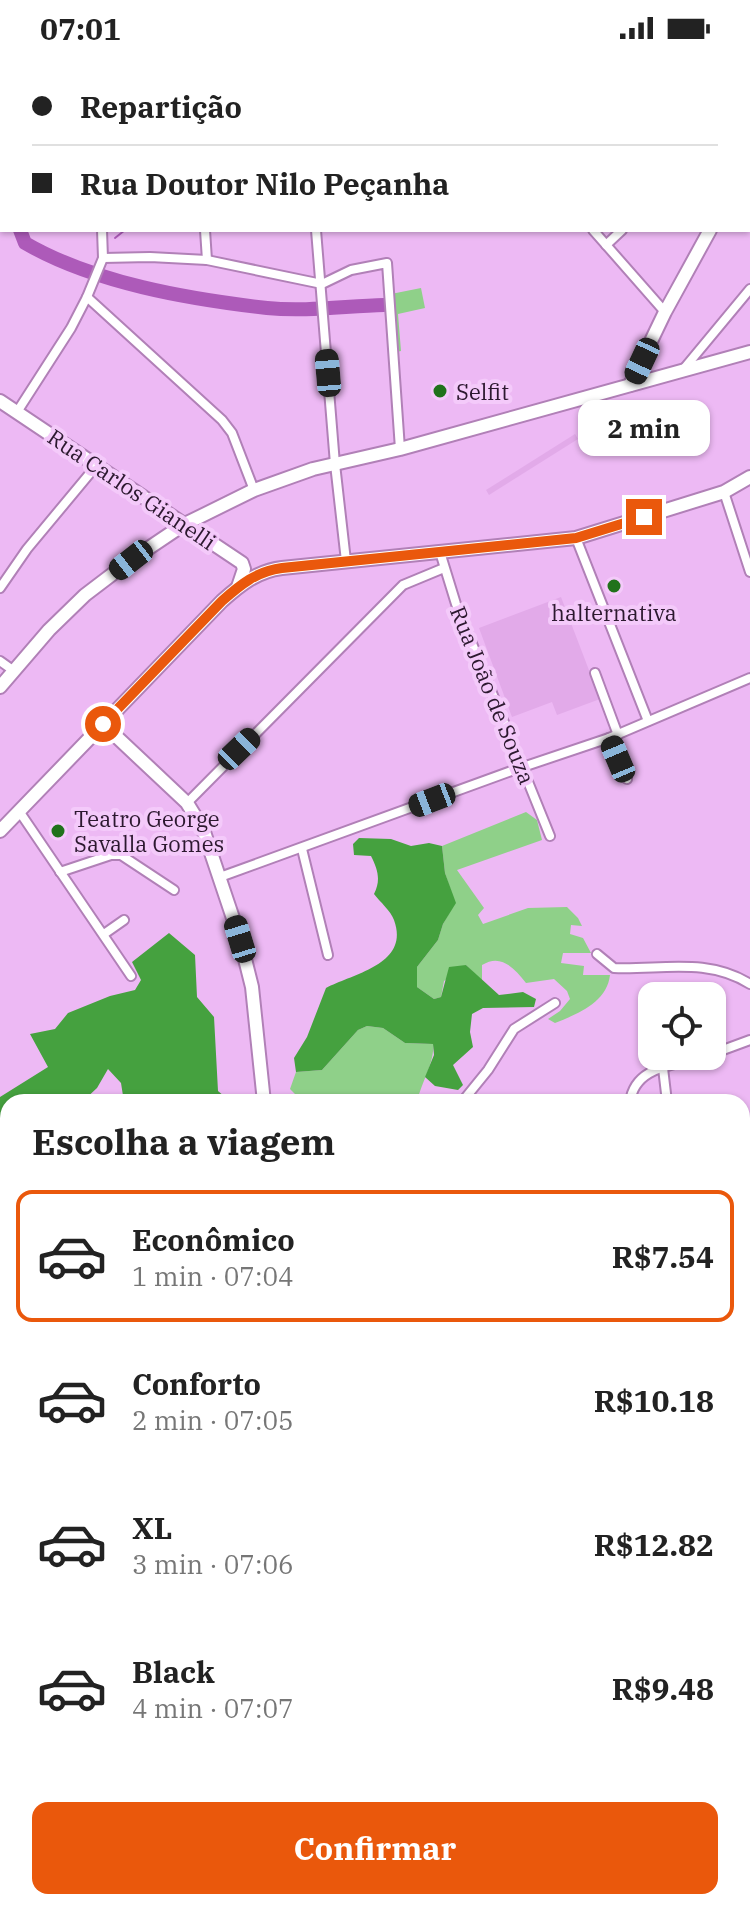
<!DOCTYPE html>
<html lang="pt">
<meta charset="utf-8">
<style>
body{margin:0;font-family:"IBM Plex Serif",serif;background:#f6f6f6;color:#222;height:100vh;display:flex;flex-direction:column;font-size:30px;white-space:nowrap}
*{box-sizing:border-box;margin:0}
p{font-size:26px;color:#767676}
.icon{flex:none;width:44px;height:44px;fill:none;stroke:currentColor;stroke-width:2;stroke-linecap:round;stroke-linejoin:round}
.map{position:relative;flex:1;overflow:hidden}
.panel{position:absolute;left:0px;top:1038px;width:750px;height:816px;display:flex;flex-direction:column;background:#fff;border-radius:24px 24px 0 0;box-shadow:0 2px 6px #0004}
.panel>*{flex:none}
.hud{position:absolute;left:0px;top:0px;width:750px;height:176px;box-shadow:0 2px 6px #0004;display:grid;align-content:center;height:176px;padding:0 32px;background:#fff}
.controls{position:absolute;left:638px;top:926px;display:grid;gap:16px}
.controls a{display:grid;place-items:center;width:88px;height:88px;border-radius:16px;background:#fff;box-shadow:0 2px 6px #0004;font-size:40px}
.end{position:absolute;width:36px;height:36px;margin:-18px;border:10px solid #ea580c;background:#fff;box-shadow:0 0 0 4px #fff}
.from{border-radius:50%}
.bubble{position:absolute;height:56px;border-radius:16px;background:#fff;box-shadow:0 2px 6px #0004;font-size:26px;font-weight:700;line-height:56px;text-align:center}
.car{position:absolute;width:24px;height:48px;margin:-24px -12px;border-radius:10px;box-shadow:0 0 6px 2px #0007;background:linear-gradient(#222 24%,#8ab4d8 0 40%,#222 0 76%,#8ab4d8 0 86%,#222 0)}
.hud b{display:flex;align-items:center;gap:28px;height:76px;font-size:30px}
.hud b+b{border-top:2px solid #e0e0e0}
.hud i{width:20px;height:20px;background:#222}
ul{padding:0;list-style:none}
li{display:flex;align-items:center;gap:24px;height:132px;margin:0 16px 12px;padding:0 16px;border:4px solid transparent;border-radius:16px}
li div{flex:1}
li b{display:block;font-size:30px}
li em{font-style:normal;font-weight:700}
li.active{border-color:#ea580c}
li>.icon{width:72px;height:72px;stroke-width:1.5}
h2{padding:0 32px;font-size:36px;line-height:96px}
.button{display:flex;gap:16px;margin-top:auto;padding:16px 32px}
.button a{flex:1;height:92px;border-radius:16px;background:#ea580c;color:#fff;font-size:32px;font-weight:700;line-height:92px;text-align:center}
.status{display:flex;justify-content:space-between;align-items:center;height:56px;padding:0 40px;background:#fff;direction:ltr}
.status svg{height:22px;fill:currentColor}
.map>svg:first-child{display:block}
.built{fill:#e2aae9}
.green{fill:#8fd089}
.forest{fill:#45a13f}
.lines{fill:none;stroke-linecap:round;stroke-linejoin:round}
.stream{stroke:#ad5ab9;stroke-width:2}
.river{stroke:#ad5ab9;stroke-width:14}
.street-casing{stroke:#b180b7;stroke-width:12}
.secondary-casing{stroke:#b180b7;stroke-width:16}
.primary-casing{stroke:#b180b7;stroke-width:16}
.street{stroke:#fff;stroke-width:8}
.secondary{stroke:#fff;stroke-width:12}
.primary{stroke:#fff;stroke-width:12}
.route{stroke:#ea580c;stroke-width:10}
.poi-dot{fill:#20721b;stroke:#f4cafa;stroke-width:3}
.labels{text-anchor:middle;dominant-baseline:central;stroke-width:8;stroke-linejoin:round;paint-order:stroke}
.poi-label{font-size:22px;fill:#2c182f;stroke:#f4cafa;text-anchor:start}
.street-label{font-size:22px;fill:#2c182f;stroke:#f4cafa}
</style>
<div class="status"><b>07:01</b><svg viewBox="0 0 49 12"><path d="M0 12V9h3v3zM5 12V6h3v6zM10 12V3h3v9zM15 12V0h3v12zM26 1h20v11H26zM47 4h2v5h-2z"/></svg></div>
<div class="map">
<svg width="750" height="1854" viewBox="0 0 750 1854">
<rect width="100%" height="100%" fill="#edb9f4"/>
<g class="built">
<polygon points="575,378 578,383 489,439 486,434"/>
<polygon points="561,541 600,643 557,659 552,646 512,661 479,572"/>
</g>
<g class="green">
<polygon points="421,232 425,252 398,258 401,295 396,296 391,238"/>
<path d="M526,756L537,764L542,784L457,814L484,852L478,859L483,868L528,852L567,851L578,862L582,870L571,869L570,878L583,882L591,897H563L561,907L584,910L583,919H610C607,946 578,958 555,967L548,963L560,955L570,943L567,935L554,923L526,927C514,912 501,897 482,909V925L466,909L444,925L441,941L434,943L417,931V911L438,884L443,868L455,847L445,817L442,790Z"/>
<path d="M367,970L383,972L405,987L433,988C435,1006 421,1027 417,1046H303L290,1033L296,1016L322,1014L358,974Z"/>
</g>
<g class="forest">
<path d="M359,782L391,783L411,790L429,787L442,790L445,817L456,847L443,868L438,884L417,911V931L434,943L441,941L449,911L466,909L499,939L523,936L536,943L534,951L483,952L472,958L470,976L473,991L453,1009L463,1029L458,1034L435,1030L425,1021L434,999L433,988L405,987L383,972L367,970L358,974L322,1014L296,1016L294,1002L307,981L326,932C355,917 410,908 394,864C391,855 380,846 374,838C381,824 378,814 371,800L354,799L353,788Z"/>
<polygon points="169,877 195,899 197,941 214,961 218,1035 231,1046 124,1046 121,1027 108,1013 97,1032 82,1046 8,1046 8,1113 0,1120 0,1041 48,1011 30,978 55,973 68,957 110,940 135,934 141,924 132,906"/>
</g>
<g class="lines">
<g class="stream">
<polyline points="228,0 229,2"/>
<polyline points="115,182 125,174"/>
<polyline points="79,214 83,210"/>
<polyline points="0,1710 8,1707"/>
</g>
<g class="river">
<polyline points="0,59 2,63"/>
<path d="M20,174L25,187C94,227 188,243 267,252C305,256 346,250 384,249"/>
<polyline points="331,1846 334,1854"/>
</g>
<g class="street-casing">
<g id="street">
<polyline points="17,0 28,2"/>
<polyline points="437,0 439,2"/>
<polyline points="280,2 280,0"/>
<polyline points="748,134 750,135"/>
<polyline points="205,174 207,204"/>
<polyline points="316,174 335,408 346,505"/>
<polyline points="593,174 665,256"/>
<polyline points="606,189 622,174"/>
<polyline points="103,202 150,201 207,204 322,228 351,214 387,207 400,393"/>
<polyline points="87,241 222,364 232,377 254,434"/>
<polyline points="682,315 750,233"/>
<polyline points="17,356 71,272 87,241 103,202 102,174"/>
<polyline points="724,436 750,516"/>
<polyline points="576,482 648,665"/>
<polyline points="440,496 456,548 550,780"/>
<polyline points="0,532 27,493 96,410"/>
<polyline points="0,605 14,615"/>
<polyline points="595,617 618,679"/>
<polyline points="609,682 627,723"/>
<polyline points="187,747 403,529 444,512"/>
<polyline points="19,755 131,920"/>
<polyline points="302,793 328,899"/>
<polyline points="60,816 111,799 121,799 174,834"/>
<polyline points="220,821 514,714 609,682 750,622"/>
<polyline points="104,878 124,864"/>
<path d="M597,898L614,912C661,914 707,901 750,928"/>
<polyline points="712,998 750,984"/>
<polyline points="663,1012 667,1046"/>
<polyline points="462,1046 488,1014 514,973 555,947"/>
<path d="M630,1046C635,1009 675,1010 705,1000"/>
<polyline points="742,1109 750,1140"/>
<polyline points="0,1261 8,1256"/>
<polyline points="742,1343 750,1339"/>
<polyline points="0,1440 8,1439"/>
<polyline points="0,1487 8,1467"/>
<polyline points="742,1549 750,1663"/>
<polyline points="0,1666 8,1659"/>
<polyline points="0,1705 8,1701"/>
<polyline points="49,1846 51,1854"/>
<polyline points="131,1846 134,1854"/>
<polyline points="224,1846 227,1854"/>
<polyline points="312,1846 316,1854"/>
<polyline points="507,1846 509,1854"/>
<polyline points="564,1846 565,1854"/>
<polyline points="614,1846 615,1854"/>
<polyline points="649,1846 650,1854"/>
<polyline points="712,1846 712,1854"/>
</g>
</g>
<g class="secondary-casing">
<g id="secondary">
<polyline points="748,103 750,99"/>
<polyline points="630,329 665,256 710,174"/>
<polyline points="0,345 242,507 244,513 238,531"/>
<polyline points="103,668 187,747 203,773 240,883 252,931 264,1046"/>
<polyline points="742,1696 750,1696"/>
<polyline points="742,1781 750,1780"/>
<polyline points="0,1833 8,1831"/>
</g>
</g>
<g class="primary-casing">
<g id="primary">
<polyline points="0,631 49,574 85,539 131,504 183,469 254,434 313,413 400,393 750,296"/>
<path d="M0,775L222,545C240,529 257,515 282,512L576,482L724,436L750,421"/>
</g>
</g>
<use href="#street" class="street"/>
<use href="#secondary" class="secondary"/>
<use href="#primary" class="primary"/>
</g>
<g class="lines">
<path class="route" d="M103,668L222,545C240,529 257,515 282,512L576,482L644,461"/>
</g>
<g class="poi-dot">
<circle cx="440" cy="335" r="8"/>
<circle cx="614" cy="530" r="8"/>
<circle cx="58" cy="775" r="8"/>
</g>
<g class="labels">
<g class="poi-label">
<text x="456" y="335">Selfit</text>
<text x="614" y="556" text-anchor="middle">halternativa</text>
<text x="74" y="762">Teatro George<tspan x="74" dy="25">Savalla Gomes</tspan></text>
</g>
<g class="street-label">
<text transform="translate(132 433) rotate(34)">Rua Carlos Gianelli</text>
<text transform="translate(493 639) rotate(68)">Rua João de Souza</text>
</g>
</g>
</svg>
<div class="controls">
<a><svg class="icon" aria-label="locate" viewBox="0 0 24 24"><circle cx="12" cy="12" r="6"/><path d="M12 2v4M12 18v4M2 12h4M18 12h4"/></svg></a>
</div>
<i class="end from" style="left:103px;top:668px"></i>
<i class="end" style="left:644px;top:461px"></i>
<div class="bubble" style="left:578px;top:344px;width:132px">2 min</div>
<i class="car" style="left:642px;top:305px;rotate:205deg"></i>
<i class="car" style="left:328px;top:317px;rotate:355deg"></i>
<i class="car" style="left:131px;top:504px;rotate:232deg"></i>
<i class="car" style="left:239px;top:693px;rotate:46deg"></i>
<i class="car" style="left:618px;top:703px;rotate:337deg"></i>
<i class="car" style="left:432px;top:744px;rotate:249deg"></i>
<i class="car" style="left:240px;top:883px;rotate:343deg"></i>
<div class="hud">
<b><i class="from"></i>Repartição</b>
<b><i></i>Rua Doutor Nilo Peçanha</b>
</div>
<section class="panel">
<h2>Escolha a viagem</h2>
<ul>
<li class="active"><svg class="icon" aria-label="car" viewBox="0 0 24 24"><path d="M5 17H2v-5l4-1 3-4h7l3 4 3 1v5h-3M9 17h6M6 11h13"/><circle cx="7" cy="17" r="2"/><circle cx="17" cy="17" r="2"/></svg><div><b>Econômico</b><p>1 min · 07:04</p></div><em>R$7.54</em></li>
<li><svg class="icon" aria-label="car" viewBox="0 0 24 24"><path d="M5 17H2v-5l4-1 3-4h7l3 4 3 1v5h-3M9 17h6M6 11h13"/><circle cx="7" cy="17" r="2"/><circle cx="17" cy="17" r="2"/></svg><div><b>Conforto</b><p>2 min · 07:05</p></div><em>R$10.18</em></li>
<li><svg class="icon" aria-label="car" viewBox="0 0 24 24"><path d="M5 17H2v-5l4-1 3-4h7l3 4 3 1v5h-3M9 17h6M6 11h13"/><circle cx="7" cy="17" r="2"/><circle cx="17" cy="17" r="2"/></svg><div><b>XL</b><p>3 min · 07:06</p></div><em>R$12.82</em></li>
<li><svg class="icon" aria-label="car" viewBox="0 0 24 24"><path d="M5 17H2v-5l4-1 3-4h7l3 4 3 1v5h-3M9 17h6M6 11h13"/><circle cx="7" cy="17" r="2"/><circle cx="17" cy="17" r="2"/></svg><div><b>Black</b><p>4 min · 07:07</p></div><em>R$9.48</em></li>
</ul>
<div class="button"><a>Confirmar</a></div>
</section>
</div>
